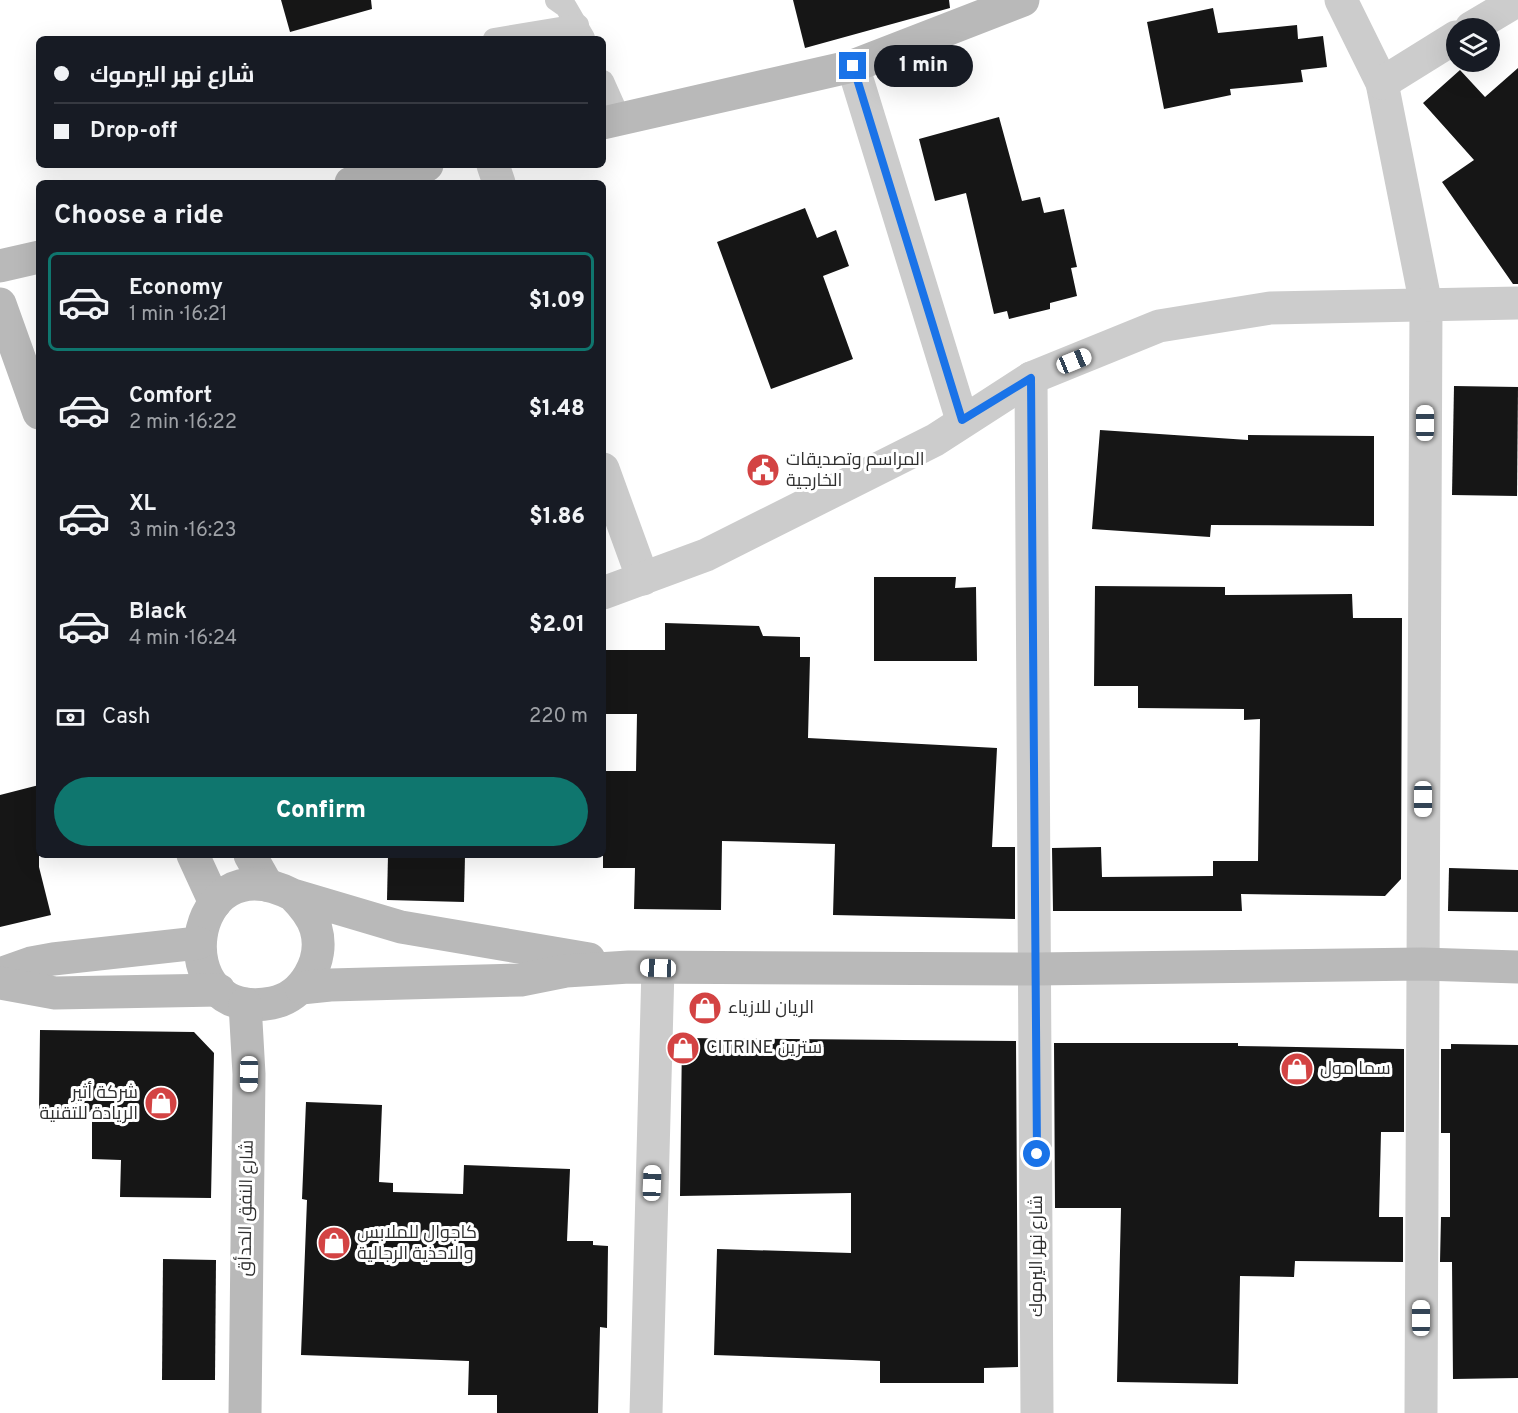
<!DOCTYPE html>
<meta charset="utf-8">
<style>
body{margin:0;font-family:Overpass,Cairo,sans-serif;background:#242831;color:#f1f3f6;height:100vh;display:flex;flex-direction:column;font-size:22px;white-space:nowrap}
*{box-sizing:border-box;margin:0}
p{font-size:20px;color:#9ea1a6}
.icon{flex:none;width:33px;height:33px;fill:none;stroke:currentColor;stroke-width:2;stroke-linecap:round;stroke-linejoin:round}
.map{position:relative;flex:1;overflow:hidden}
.side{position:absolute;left:36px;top:180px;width:570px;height:678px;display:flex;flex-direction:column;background:#171b24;border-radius:9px;box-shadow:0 6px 24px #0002}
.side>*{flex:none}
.guide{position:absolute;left:36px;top:36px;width:570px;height:132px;border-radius:9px;box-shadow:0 6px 24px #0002;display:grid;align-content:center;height:132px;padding:0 18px;background:#171b24}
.controls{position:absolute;left:1446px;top:18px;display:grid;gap:12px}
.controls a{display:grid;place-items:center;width:54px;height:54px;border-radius:50%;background:#171b24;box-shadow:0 6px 24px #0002;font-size:30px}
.end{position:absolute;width:27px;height:27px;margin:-14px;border:8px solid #1a73e8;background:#fff;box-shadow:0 0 0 3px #fff}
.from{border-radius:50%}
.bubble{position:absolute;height:42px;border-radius:21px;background:#171b24;box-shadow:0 6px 24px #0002;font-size:20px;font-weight:800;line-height:42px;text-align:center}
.car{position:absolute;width:18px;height:36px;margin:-18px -9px;border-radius:8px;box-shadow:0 0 4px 2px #0007;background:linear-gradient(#fff 24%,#345 0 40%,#fff 0 76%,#345 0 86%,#fff 0)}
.guide b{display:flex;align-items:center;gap:21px;height:57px;font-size:22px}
.guide b+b{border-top:2px solid #363941}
.guide i{width:15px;height:15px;background:#f1f3f6}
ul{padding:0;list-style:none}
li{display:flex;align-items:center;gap:18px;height:99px;margin:0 12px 9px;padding:0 6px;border:3px solid transparent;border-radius:9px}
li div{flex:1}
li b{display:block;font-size:22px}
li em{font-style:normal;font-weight:800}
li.current{border-color:#0f766e}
li>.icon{width:54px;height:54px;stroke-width:1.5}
h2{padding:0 18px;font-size:27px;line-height:72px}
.pay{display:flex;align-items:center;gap:15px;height:66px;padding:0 18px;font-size:22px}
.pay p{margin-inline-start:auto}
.action{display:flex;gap:12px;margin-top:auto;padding:12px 18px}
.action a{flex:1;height:69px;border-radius:36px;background:#0f766e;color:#fff;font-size:24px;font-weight:800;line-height:69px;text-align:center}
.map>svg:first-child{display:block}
.building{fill:#161616}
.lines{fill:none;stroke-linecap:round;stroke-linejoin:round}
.lane{stroke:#ccc;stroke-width:22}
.street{stroke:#ccc;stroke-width:33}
.secondary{stroke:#b9b9b9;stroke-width:33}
.route{stroke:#1a73e8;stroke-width:8}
.labels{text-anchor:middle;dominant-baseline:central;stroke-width:6;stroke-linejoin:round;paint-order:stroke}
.poi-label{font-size:18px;fill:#2f2f2f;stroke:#fff;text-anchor:start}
.street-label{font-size:18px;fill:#2f2f2f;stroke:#fff}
</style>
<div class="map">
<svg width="1518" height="1413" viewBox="0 0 1518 1413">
<rect width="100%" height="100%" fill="#fff"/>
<g class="building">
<polygon points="281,0 371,0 372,9 290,32"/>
<polygon points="793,0 949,0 950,8 805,48"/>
<polygon points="1213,8 1218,33 1297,25 1298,39 1323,36 1327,67 1301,70 1303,82 1230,89 1231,95 1164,109 1147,22"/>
<polygon points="1518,68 1518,284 1513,284 1442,182 1474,160 1423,103 1460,70 1485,97"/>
<polygon points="999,117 1022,201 1040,197 1044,213 1064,209 1077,267 1071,268 1077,296 1050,303 1050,309 1009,319 1007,311 994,314 966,193 935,201 919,139"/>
<polygon points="805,208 817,238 836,230 849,266 823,276 853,359 771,389 717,242"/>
<polygon points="1454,386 1518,387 1517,496 1452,495"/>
<polygon points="1100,430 1248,440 1248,435 1374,436 1374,526 1211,525 1210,537 1092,529"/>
<polygon points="874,577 956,577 955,588 976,587 977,661 874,661"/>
<polygon points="1095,586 1225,587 1225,595 1352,594 1353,618 1402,618 1401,879 1385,896 1241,894 1242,911 1053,911 1052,848 1101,847 1102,877 1213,876 1213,861 1258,861 1260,719 1244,720 1244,709 1138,708 1138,686 1094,686"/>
<polygon points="665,623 759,626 763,636 800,637 800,657 810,657 808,738 997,748 992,847 1015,847 1015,919 833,915 835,844 722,841 721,910 634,909 635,868 603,868 603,771 636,771 637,714 603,714 603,650 665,650"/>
<polygon points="39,785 39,867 51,915 0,927 0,795"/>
<polygon points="388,855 465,855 464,902 387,900"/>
<polygon points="1449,868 1518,870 1518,912 1448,911"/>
<polygon points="40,1030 194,1032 214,1053 211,1198 120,1197 121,1160 92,1159 92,1112 39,1110"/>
<polygon points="682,1038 1016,1041 1018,1367 984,1368 984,1383 880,1383 880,1361 714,1355 717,1249 851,1253 851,1193 680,1196"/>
<polygon points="1054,1043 1238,1043 1238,1046 1404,1049 1404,1132 1381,1132 1379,1217 1403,1217 1403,1262 1295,1261 1294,1277 1240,1276 1238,1384 1117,1382 1121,1208 1055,1208"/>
<polygon points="1451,1044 1518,1045 1518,1378 1453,1379 1452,1262 1440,1262 1441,1217 1450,1217 1450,1133 1441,1133 1441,1049 1451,1049"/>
<polygon points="306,1102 382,1105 379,1182 393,1183 393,1192 463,1194 464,1165 570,1169 567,1241 593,1241 593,1245 608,1246 607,1328 600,1327 598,1413 497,1413 497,1395 468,1395 469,1361 301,1355 307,1200 302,1199"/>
<polygon points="163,1259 216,1260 215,1380 162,1380"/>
</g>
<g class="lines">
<g class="lane">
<polyline points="556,0 566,7 584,38"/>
<polyline points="494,39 578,25"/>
<polyline points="603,81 620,119"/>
</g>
<g class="street">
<polyline points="1341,0 1382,83 1426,305 1421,1413"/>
<polyline points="1471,28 1518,0"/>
<polyline points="853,66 962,420"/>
<polyline points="1382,83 1456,37"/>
<polyline points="493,165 499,183"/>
<polyline points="1031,378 1037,1413"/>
<polyline points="603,469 643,579"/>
<polyline points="603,593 706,555 935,440 1031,378 1159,326 1270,308 1518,303"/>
<polyline points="646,1413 658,968"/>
</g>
<g class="secondary">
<polyline points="603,123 853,66 1023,0"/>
<polyline points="351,183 427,165"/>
<polyline points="0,266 39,257"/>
<polyline points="0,304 39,413"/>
<polyline points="193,855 215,903"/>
<polyline points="250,855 267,885"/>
<path d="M293,895C303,905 312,915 316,929C325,960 304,997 272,1003C163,1024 185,838 293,895L401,927L589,959"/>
<polyline points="0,974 31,963 53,959 198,943"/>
<polyline points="0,983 55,993 219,990"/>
<polyline points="301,988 330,985 521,980 566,971 629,967 1035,969 1422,964 1518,967"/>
<polyline points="245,1004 249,1074 245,1413"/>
</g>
</g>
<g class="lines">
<polyline class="route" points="853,66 962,420 1031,378 1037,1154"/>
</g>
<defs>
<g id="civic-disc" transform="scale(1.725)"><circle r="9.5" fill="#d34343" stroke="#fff"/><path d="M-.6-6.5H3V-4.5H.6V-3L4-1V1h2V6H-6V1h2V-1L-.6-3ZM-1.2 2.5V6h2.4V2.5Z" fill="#fff"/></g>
<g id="shop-disc" transform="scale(1.725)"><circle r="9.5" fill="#d34343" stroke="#fff"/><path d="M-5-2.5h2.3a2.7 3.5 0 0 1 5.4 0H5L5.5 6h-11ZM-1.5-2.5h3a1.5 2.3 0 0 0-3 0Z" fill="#fff"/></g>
</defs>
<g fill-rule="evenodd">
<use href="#civic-disc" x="763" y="470"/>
<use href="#shop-disc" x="705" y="1008"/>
<use href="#shop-disc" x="683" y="1048"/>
<use href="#shop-disc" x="1297" y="1069"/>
<use href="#shop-disc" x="161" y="1103"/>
<use href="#shop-disc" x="334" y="1243"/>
</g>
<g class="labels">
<g class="poi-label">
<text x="786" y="460">المراسم وتصديقات<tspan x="786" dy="21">الخارجية</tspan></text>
<text x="728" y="1008">الريان للازياء</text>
<text x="706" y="1048">CITRINE سترين</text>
<text x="1320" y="1069">سما مول</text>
<text x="138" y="1093" text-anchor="end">شركة أثير<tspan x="138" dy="21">الريادة للتقنية</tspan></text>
<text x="357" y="1233">كاجوال للملابس<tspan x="357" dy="21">والاحذية الرجالية</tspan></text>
</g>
<g class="street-label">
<text transform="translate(247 1208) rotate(-89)">شارع النفق الحدأق</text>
<text transform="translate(1037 1256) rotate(-90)">شارع نهر اليرموك</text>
</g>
</g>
</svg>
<div class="controls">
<a><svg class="icon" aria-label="layers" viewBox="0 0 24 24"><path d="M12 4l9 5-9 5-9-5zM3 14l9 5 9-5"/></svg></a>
</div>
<i class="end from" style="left:1037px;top:1154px"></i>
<i class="end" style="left:853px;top:66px"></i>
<div class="bubble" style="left:874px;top:45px;width:99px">1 min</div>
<i class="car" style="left:1074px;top:361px;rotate:68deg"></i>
<i class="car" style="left:1425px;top:423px;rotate:0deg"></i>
<i class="car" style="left:1423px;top:799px;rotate:180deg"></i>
<i class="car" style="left:658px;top:968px;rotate:272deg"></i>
<i class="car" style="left:249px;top:1074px;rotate:181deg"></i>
<i class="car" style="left:652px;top:1183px;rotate:2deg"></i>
<i class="car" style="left:1421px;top:1318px;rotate:0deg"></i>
<div class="guide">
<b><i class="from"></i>شارع نهر اليرموك</b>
<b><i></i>Drop-off</b>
</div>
<section class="side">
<h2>Choose a ride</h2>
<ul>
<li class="current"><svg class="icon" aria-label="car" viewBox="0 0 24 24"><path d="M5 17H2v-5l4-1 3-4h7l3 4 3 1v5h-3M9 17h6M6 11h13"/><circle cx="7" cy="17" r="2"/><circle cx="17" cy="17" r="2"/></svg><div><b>Economy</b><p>1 min · 16:21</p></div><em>$1.09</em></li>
<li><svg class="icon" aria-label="car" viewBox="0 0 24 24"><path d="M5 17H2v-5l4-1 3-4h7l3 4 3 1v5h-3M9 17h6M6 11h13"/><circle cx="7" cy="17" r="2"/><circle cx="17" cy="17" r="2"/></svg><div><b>Comfort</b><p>2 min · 16:22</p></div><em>$1.48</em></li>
<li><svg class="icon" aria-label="car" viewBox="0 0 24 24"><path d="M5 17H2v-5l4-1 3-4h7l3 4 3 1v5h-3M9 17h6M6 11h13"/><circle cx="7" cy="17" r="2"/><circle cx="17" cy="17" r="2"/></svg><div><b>XL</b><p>3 min · 16:23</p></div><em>$1.86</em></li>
<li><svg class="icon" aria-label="car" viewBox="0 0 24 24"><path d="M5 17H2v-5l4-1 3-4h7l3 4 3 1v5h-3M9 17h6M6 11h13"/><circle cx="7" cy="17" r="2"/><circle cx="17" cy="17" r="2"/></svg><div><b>Black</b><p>4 min · 16:24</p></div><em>$2.01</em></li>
</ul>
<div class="pay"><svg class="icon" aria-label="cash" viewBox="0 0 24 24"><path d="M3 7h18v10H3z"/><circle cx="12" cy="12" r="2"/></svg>Cash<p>220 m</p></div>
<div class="action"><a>Confirm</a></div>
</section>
</div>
